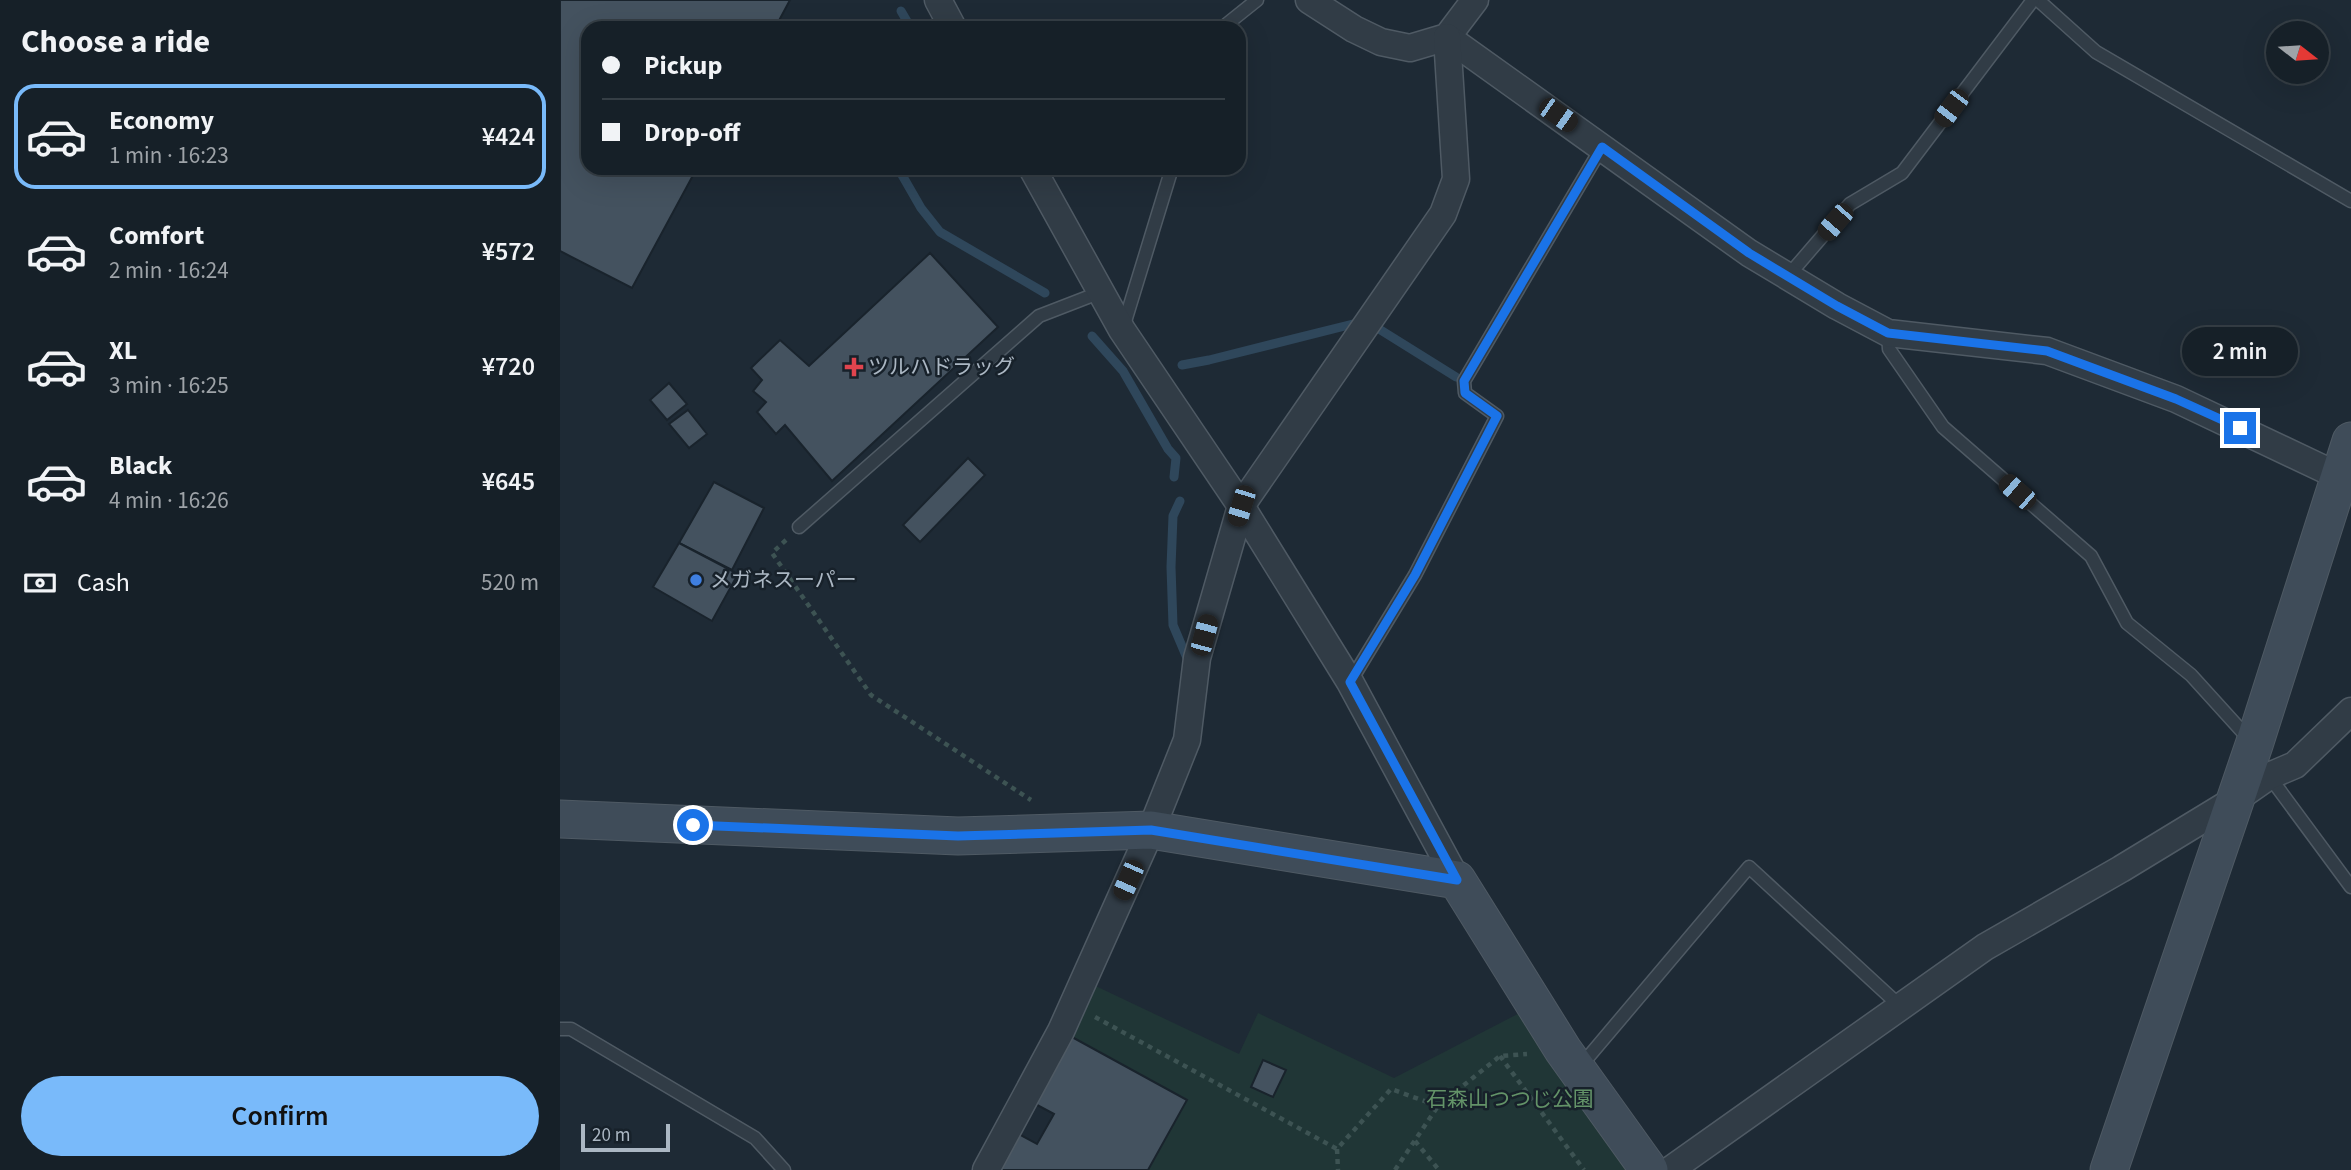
<!DOCTYPE html>
<meta charset="utf-8">
<style>
body{margin:0;font-family:"Source Sans 3","Noto Sans JP",sans-serif;background:#232d34;color:#f1f3f6;height:100vh;display:flex;flex-direction:column;font-size:26px;white-space:nowrap}
*{box-sizing:border-box;margin:0}
p{font-size:23px;color:#9ea3a8}
.icon{flex:none;width:38px;height:38px;fill:none;stroke:currentColor;stroke-width:2;stroke-linecap:round;stroke-linejoin:round}
.map{position:relative;flex:1;overflow:hidden}
.sheet{display:flex;flex-direction:column;background:#162028;width:560px}
.sheet>*{flex:none}
.top-card{position:absolute;left:21px;top:21px;width:665px;height:154px;border-radius:21px;box-shadow:0 7px 28px #0002,0 0 0 2px #353e45;display:grid;align-content:center;height:154px;padding:0 21px;background:#162028}
.needle{width:46px;rotate:107deg}
.buttons{position:absolute;left:1706px;top:21px;display:grid;gap:14px}
.buttons a{display:grid;place-items:center;width:63px;height:63px;border-radius:50%;background:#162028;box-shadow:0 7px 28px #0002,0 0 0 2px #353e45;font-size:35px}
.scale{position:absolute;left:21px;bottom:18px;width:89px;box-sizing:border-box;padding-left:7px;border:4px solid #abb7c3;border-top:0;font-size:19px;line-height:24px;white-space:nowrap;color:#abb7c3;-webkit-text-stroke:5px #17212a;paint-order:stroke}
.end{position:absolute;width:32px;height:32px;margin:-16px;border:9px solid #1a73e8;background:#fff;box-shadow:0 0 0 4px #fff}
.from{border-radius:50%}
.bubble{position:absolute;height:49px;border-radius:24px;background:#162028;box-shadow:0 7px 28px #0002,0 0 0 2px #353e45;font-size:23px;font-weight:600;line-height:49px;text-align:center}
.car{position:absolute;width:21px;height:42px;margin:-21px -10px;border-radius:9px;box-shadow:0 0 5px 2px #0007;background:linear-gradient(#222 24%,#8ab4d8 0 40%,#222 0 76%,#8ab4d8 0 86%,#222 0)}
.top-card b{display:flex;align-items:center;gap:24px;height:66px;font-size:26px}
.top-card b+b{border-top:2px solid #353e45}
.top-card i{width:18px;height:18px;background:#f1f3f6}
ul{padding:0;list-style:none}
li{display:flex;align-items:center;gap:21px;height:105px;margin:0 14px 10px;padding:0 7px;border:4px solid transparent;border-radius:21px}
li div{flex:1}
li b{display:block;font-size:26px}
li em{font-style:normal;font-weight:600}
li.selected{border-color:#79bafa}
li>.icon{width:63px;height:63px;stroke-width:1.5}
h2{padding:0 21px;font-size:32px;line-height:84px}
.pay{display:flex;align-items:center;gap:18px;height:77px;padding:0 21px;font-size:26px}
.pay p{margin-inline-start:auto}
.primary-button{display:flex;gap:14px;margin-top:auto;padding:14px 21px}
.primary-button a{flex:1;height:80px;border-radius:42px;background:#79bafa;color:#111;font-size:28px;font-weight:600;line-height:80px;text-align:center}
main{display:flex;flex:1;min-height:0}
.map>svg:first-child{display:block}
.green{fill:#203636}
.lines{fill:none;stroke-linecap:round;stroke-linejoin:round}
.stream{stroke:#2f475b;stroke-width:9}
.building{fill:#44525f;stroke:#19232c;stroke-width:2}
.lane-casing{stroke:#4f5a64;stroke-width:15}
.street-casing{stroke:#4f5a64;stroke-width:29}
.secondary-casing{stroke:#4f5a64;stroke-width:39}
.path{stroke:#3d5353;stroke-width:4.5;stroke-dasharray:5 5;stroke-linecap:butt}
.lane{stroke:#313c46;stroke-width:12}
.street{stroke:#313c46;stroke-width:26}
.secondary{stroke:#3f4c59;stroke-width:37}
.route{stroke:#1a73e8;stroke-width:9}
.health-dot{fill:#e0444e;stroke:#17212a;stroke-width:2.5}
.shop-dot{fill:#3f7fe0;stroke:#17212a;stroke-width:2.5}
.labels{text-anchor:middle;dominant-baseline:central;stroke-width:5;stroke-linejoin:round;paint-order:stroke}
.poi-label{font-size:21px;fill:#abb7c3;stroke:#17212a;text-anchor:start}
.park-label{font-size:21px;fill:#639368;stroke:#17212a}
</style>
<main>
<section class="sheet">
<h2>Choose a ride</h2>
<ul>
<li class="selected"><svg class="icon" aria-label="car" viewBox="0 0 24 24"><path d="M5 17H2v-5l4-1 3-4h7l3 4 3 1v5h-3M9 17h6M6 11h13"/><circle cx="7" cy="17" r="2"/><circle cx="17" cy="17" r="2"/></svg><div><b>Economy</b><p>1 min · 16:23</p></div><em>¥424</em></li>
<li><svg class="icon" aria-label="car" viewBox="0 0 24 24"><path d="M5 17H2v-5l4-1 3-4h7l3 4 3 1v5h-3M9 17h6M6 11h13"/><circle cx="7" cy="17" r="2"/><circle cx="17" cy="17" r="2"/></svg><div><b>Comfort</b><p>2 min · 16:24</p></div><em>¥572</em></li>
<li><svg class="icon" aria-label="car" viewBox="0 0 24 24"><path d="M5 17H2v-5l4-1 3-4h7l3 4 3 1v5h-3M9 17h6M6 11h13"/><circle cx="7" cy="17" r="2"/><circle cx="17" cy="17" r="2"/></svg><div><b>XL</b><p>3 min · 16:25</p></div><em>¥720</em></li>
<li><svg class="icon" aria-label="car" viewBox="0 0 24 24"><path d="M5 17H2v-5l4-1 3-4h7l3 4 3 1v5h-3M9 17h6M6 11h13"/><circle cx="7" cy="17" r="2"/><circle cx="17" cy="17" r="2"/></svg><div><b>Black</b><p>4 min · 16:26</p></div><em>¥645</em></li>
</ul>
<div class="pay"><svg class="icon" aria-label="cash" viewBox="0 0 24 24"><path d="M3 7h18v10H3z"/><circle cx="12" cy="12" r="2"/></svg>Cash<p>520 m</p></div>
<div class="primary-button"><a>Confirm</a></div>
</section>
<div class="map">
<svg width="1791" height="1170" viewBox="0 0 1791 1170">
<rect width="100%" height="100%" fill="#1e2a35"/>
<polygon class="green" points="523,980 679,1054 698,1013 834,1078 975,1005 1089,1170 588,1170 627,1100 501,1031"/>
<g class="lines">
<g class="stream">
<polyline points="341,11 351,28"/>
<polyline points="338,168 361,208 380,232 485,293"/>
<polyline points="819,329 896,377"/>
<polyline points="532,336 563,371 608,449 616,458 614,477"/>
<polyline points="622,365 649,360 793,324"/>
<polyline points="620,501 613,516 611,567 613,625 627,658"/>
</g>
</g>
<g class="building">
<polygon points="0,0 230,0 215,28 28,28 28,168 137,168 72,288 0,251"/>
<polygon points="370,253 438,327 272,481 225,425 216,434 197,412 206,402 193,391 202,380 191,368 220,340 249,366"/>
<polygon points="109,383 127,404 107,420 90,400"/>
<polygon points="128,410 147,434 129,448 109,424"/>
<polygon points="408,458 425,475 360,542 343,525"/>
<polygon points="154,482 204,508 172,570 119,543"/>
<polygon points="119,543 178,574 152,621 93,587"/>
<polygon points="501,1031 627,1100 588,1170 437,1170 457,1133 477,1144 494,1114 464,1098"/>
<polygon points="703,1060 726,1070 713,1097 691,1087"/>
</g>
<g class="lines">
<g class="lane-casing">
<g id="lane">
<polyline points="1478,0 1536,52 1791,201"/>
<polyline points="662,28 697,0"/>
<polyline points="1228,276 1290,204 1342,173 1473,0"/>
<polyline points="563,328 612,168"/>
<polyline points="1328,333 1329,349 1383,427 1531,556 1567,623 1631,675 1689,739"/>
<polyline points="239,527 479,316 541,292"/>
<polyline points="790,682 855,575 937,416 905,393 904,381 1042,147"/>
<polyline points="1709,776 1791,887"/>
<polyline points="0,1029 11,1029 195,1138 224,1170"/>
<polyline points="1019,1068 1189,867 1340,1006"/>
</g>
</g>
<g class="street-casing">
<g id="street">
<polyline points="378,0 393,28"/>
<polyline points="749,0 794,29 821,42 850,48 887,37 915,0"/>
<polyline points="887,37 1189,253 1277,306 1328,333 1487,351 1616,399 1791,482"/>
<polyline points="472,168 562,330 681,506 790,682 897,880"/>
<polyline points="426,1170 501,1031 591,830 627,740 637,658 681,506 883,214 896,179 887,37"/>
<polyline points="1110,1170 1425,947 1561,869 1676,799 1709,776 1735,765 1791,711"/>
</g>
</g>
<g class="secondary-casing">
<g id="secondary">
<polyline points="0,819 398,836 591,830 897,880 1003,1050 1089,1170"/>
<polyline points="1549,1170 1694,745 1791,441"/>
</g>
</g>
<g class="path">
<polyline points="226,540 212,553 311,695 471,800"/>
<polyline points="535,1017 777,1149 831,1089 878,1106"/>
<polyline points="940,1056 1024,1170"/>
<polyline points="855,1141 879,1170"/>
<polyline points="777,1149 778,1170"/>
<polyline points="835,1170 878,1106 940,1056 967,1054"/>
</g>
<use href="#lane" class="lane"/>
<use href="#street" class="street"/>
<use href="#secondary" class="secondary"/>
</g>
<g class="lines">
<polyline class="route" points="133,825 398,836 591,830 897,880 790,682 855,575 937,416 905,393 904,381 1042,147 1189,253 1277,306 1328,333 1487,351 1616,399 1680,428"/>
</g>
<path class="health-dot" d="M290.5 356.5h7v7h7v7h-7v7h-7v-7h-7v-7h7z"/>
<circle class="shop-dot" cx="136" cy="580" r="7"/>
<g class="labels">
<g class="poi-label">
<text x="308" y="367">ツルハドラッグ</text>
<text x="150" y="580">メガネスーパー</text>
</g>
<g class="park-label">
<text x="950" y="1099">石森山つつじ公園</text>
</g>
</g>
</svg>
<div class="buttons">
<a><svg class="needle" viewBox="-14 -14 28 28"><path d="M0-13l5 13h-10z" fill="#e53935"/><path d="M0 13l5-13h-10z" fill="#9ea3a8"/></svg></a>
</div>
<div class="scale">20 m</div>
<i class="end from" style="left:133px;top:825px"></i>
<i class="end" style="left:1680px;top:428px"></i>
<div class="bubble" style="left:1622px;top:327px;width:116px">2 min</div>
<i class="car" style="left:1391px;top:108px;rotate:217deg"></i>
<i class="car" style="left:998px;top:115px;rotate:125deg"></i>
<i class="car" style="left:1275px;top:222px;rotate:221deg"></i>
<i class="car" style="left:1457px;top:492px;rotate:311deg"></i>
<i class="car" style="left:681px;top:506px;rotate:197deg"></i>
<i class="car" style="left:644px;top:635px;rotate:15deg"></i>
<i class="car" style="left:568px;top:880px;rotate:204deg"></i>
<div class="top-card">
<b><i class="from"></i>Pickup</b>
<b><i></i>Drop-off</b>
</div>
</div>
</main>
